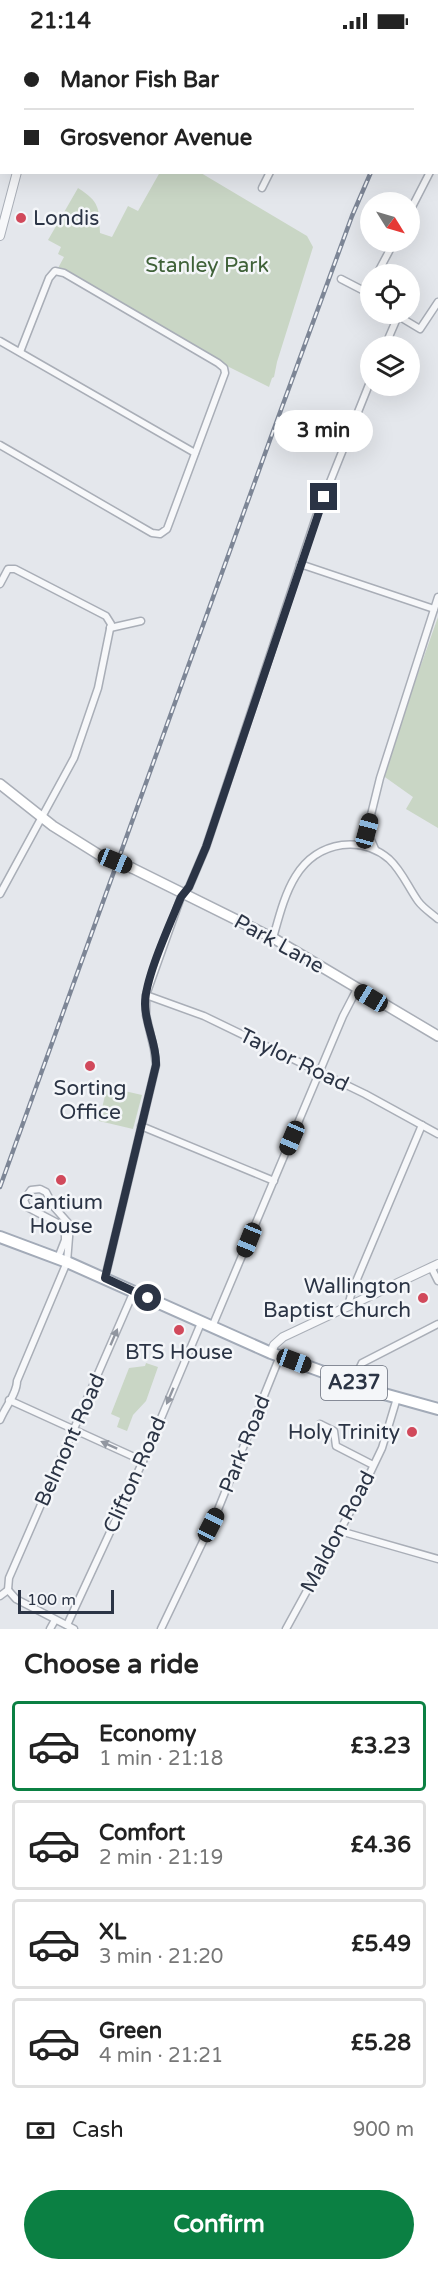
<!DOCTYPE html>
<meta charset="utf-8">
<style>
body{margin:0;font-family:"Varela Round",sans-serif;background:#f2f2f2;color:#222;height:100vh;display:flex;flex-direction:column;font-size:22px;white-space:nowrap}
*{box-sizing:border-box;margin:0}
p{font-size:20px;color:#767676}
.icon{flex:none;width:33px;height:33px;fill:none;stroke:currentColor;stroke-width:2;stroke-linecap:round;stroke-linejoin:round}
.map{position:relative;height:1587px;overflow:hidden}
.side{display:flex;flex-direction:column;background:#fff;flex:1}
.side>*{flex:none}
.banner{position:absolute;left:0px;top:0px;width:438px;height:132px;box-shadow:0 6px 24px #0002;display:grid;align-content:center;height:132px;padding:0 24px;background:#fff}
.needle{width:39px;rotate:127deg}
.tools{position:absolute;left:360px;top:150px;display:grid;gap:12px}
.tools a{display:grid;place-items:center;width:60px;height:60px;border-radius:50%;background:#fff;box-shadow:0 6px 24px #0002;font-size:30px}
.scale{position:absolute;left:18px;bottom:15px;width:96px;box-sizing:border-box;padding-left:6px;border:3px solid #2b3445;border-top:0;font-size:16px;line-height:21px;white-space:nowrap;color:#2b3445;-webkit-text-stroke:4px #f4f6f9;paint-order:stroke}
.end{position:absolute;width:27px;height:27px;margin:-14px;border:8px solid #2b3445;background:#fff;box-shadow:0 0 0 3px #fff}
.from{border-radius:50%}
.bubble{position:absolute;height:42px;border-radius:21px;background:#fff;box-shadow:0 6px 24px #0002;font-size:20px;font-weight:700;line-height:42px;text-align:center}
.car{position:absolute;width:18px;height:36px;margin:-18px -9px;border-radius:8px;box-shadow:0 0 4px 2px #0007;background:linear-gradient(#222 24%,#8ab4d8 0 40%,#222 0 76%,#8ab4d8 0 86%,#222 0)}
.banner b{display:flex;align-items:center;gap:21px;height:57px;font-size:22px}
.banner b+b{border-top:2px solid #e0e0e0}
.banner i{width:15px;height:15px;background:#222}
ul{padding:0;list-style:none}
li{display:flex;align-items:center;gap:18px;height:90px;margin:0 12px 9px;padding:0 12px;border:3px solid #e0e0e0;border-radius:6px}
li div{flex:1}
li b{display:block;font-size:22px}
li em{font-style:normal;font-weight:700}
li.on{border-color:#0b8043}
li>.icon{width:54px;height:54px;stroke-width:1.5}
h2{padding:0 24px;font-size:27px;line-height:72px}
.pay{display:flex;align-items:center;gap:15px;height:66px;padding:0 24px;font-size:22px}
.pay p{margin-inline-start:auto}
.cta{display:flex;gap:12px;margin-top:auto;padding:12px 24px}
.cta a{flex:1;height:69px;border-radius:36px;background:#0b8043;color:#fff;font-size:24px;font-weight:700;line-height:69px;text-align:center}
.status{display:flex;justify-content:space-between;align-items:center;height:42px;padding:0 30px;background:#fff;direction:ltr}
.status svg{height:16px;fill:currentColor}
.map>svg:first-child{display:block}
.green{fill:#c9d6c5}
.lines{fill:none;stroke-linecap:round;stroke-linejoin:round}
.minor-casing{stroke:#a9aeb7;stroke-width:9}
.tertiary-casing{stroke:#a9aeb7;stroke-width:10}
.secondary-casing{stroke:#a9aeb7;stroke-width:12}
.primary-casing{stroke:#a3abb8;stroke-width:14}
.minor{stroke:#f7f8fa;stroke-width:6}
.tertiary{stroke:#f7f8fa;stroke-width:8}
.secondary{stroke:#fff;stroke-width:9}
.primary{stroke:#fff;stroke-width:10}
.rail-casing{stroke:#7d8696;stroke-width:4.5}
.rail{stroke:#f4f6f9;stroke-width:2;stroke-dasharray:7;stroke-linecap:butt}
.secondary-bridge-casing{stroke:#a9aeb7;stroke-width:12;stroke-linecap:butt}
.secondary-bridge{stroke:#fff;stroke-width:9}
.oneway{fill:#9196a0}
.route{stroke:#2b3445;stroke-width:8}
.poi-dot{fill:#d1495b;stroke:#f4f6f9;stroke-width:2}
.labels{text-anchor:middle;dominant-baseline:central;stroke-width:5;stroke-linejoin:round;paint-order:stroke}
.shield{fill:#f4f6f9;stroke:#676e7b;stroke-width:1.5}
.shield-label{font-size:20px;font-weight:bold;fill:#2b3445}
.poi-label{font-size:21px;fill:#2b3445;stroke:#f4f6f9}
.park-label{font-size:21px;fill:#3f6138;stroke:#f4f6f9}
.street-label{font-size:21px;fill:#2b3445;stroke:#f4f6f9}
</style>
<div class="status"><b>21:14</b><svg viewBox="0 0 49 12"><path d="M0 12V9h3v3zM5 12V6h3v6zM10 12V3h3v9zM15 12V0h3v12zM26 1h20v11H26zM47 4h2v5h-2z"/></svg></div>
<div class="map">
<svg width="438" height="1587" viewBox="0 0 438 1587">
<rect width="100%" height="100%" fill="#e4e7ec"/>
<g class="green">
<path d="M160,130L201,131L307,194L313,205L277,320L274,335L272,336L269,345L227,324L57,228L64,215L58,212L61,205L48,198L78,146C100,160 99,166 100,191L112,195L128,164L138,169Z"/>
<polygon points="438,575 438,786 406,767 413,755 382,733"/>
<polygon points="107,1045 142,1053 133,1087 99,1079"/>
<polygon points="146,1321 158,1325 146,1359 133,1373 127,1389 117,1385 120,1376 111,1372 129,1326 145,1324"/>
</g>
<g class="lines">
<g class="minor-casing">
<g id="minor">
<polyline points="175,2 176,0"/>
<polyline points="347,2 348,0"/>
<polyline points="0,66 2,67"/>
<polyline points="436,118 438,115"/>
<polyline points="262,146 270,130"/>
<polyline points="410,169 430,130"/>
<polyline points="377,232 394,200"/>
<polyline points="341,237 370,252"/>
<polyline points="395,272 420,287 438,260"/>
<polyline points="0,299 195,411"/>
<polyline points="385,304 398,274"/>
<polyline points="0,403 152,491 160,492 167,487 225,331 224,326 218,321 64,231 55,229 49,236 20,310"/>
<polyline points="300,522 434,567"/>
<polyline points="0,542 8,527 15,527 106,574 111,582 98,646 74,716 0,852"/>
<polyline points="110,586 141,579"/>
<polyline points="367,789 375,807"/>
<polyline points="359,803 367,789 380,736 438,555"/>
<path d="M273,896C284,857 294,810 342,803C359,801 376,806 389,817C402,829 408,845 418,859C423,866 431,871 438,877"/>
<polyline points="146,953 204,974 365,1052 438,1092"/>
<polyline points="141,1084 274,1139"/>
<polyline points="431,1225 438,1239"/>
<polyline points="105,1236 156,1023 154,1007 146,973 146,953 181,855 189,845 206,805 316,475 370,340"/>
<polyline points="348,1264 352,1249 422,1083"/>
<polyline points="212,1285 343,974 357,947"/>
<polyline points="353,1340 362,1321 438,1282"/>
<polyline points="9,1358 143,1419"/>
<path d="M0,1378C5,1365 17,1352 17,1339L67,1220L70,1183L54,1165L46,1150L40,1147L31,1148L24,1158L27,1165L65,1185V1198L58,1216"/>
<polyline points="320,1382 334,1389 336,1404 373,1423"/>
<polyline points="340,1489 438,1517"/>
<polyline points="8,1548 9,1536 134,1249"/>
<polyline points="8,1548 16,1557 74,1587"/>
<polyline points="0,1554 8,1548"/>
<polyline points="67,1583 143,1419 201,1281"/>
<polyline points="50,1587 55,1578"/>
<polyline points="161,1587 217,1470 280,1314"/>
<polyline points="286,1587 361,1450 382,1406 397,1356"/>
</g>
</g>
<g class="tertiary-casing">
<g id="tertiary">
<polyline points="63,2 64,0"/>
<polyline points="0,194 17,130"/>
<polyline points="271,1311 274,1303 283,1295 438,1222"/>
</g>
</g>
<g class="secondary-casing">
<g id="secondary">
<polyline points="0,742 53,784 101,814"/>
<polyline points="132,826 273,896 438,994"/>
</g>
</g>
<g class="primary-casing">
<polyline id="primary" points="0,1195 67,1220 271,1311 384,1352 438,1367"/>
</g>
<use href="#minor" class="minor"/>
<use href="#tertiary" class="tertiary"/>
<use href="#secondary" class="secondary"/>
<use href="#primary" class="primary"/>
<g class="rail-casing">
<g id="rail">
<polyline points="436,18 438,16"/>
<polyline points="0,1145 271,395 352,174 371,130"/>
</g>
</g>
<use href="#rail" class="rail"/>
<g class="secondary-bridge-casing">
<polyline id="secondary-bridge" points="101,814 132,826"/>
</g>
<use href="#secondary-bridge" class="secondary-bridge"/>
</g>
<defs><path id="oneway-solid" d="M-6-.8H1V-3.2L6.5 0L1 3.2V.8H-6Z" transform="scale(1.5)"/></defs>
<g class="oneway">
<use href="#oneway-solid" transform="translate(114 1295) rotate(-67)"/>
<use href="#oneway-solid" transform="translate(170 1354) rotate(113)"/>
<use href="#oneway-solid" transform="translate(109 1403) rotate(-156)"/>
</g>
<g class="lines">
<path class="route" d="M148,1256L105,1236L156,1023C157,1002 145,983 145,962C145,936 170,882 181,855L189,845L206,805L324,455"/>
</g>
<g class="poi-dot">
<circle cx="21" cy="176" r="6"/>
<circle cx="90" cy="1024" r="6"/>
<circle cx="61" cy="1138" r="6"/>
<circle cx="423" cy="1256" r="6"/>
<circle cx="179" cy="1288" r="6"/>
<circle cx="412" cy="1390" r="6"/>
</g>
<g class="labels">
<rect class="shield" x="321" y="1324" width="66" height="34" rx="4.5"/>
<g class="shield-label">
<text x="354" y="1341">A237</text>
</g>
<g class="poi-label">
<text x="33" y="176" text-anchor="start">Londis</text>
<text x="90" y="1046">Sorting<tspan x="90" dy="24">Office</tspan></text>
<text x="61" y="1160">Cantium<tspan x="61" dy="24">House</tspan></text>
<text x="411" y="1244" text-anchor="end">Wallington<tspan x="411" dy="24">Baptist Church</tspan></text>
<text x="179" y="1310">BTS House</text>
<text x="400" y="1390" text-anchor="end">Holy Trinity</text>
</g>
<g class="park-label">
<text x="207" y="223">Stanley Park</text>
</g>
<g class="street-label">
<text transform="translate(279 902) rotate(29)">Park Lane</text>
<text transform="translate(294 1018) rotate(26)">Taylor Road</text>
<text transform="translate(70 1398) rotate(-66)">Belmont Road</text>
<text transform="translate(245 1402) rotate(-68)">Park Road</text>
<text transform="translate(135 1433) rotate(-66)">Clifton Road</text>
<text transform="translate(338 1490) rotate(-62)">Maldon Road</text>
</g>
</g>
</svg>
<div class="tools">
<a><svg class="needle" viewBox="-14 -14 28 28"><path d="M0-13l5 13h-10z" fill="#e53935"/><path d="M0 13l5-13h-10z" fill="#767676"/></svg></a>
<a><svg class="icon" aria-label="locate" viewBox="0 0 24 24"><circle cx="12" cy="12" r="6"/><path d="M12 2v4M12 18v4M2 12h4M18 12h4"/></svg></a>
<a><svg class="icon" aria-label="layers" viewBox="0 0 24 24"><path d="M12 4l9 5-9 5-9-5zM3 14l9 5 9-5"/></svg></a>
</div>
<div class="scale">100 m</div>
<i class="end from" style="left:148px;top:1256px"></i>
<i class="end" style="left:324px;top:455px"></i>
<div class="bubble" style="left:274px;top:368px;width:99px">3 min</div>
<i class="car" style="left:367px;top:789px;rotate:15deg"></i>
<i class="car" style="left:115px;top:819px;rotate:112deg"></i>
<i class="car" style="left:371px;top:956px;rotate:301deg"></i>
<i class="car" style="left:292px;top:1096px;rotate:203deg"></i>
<i class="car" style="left:249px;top:1198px;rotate:202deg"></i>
<i class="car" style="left:294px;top:1319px;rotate:110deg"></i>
<i class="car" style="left:211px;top:1483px;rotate:27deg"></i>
<div class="banner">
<b><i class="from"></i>Manor Fish Bar</b>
<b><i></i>Grosvenor Avenue</b>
</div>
</div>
<section class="side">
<h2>Choose a ride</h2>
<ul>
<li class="on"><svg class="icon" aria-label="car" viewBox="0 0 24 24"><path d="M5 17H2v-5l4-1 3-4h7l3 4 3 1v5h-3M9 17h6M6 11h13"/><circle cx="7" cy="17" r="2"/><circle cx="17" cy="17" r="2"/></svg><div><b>Economy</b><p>1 min · 21:18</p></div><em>£3.23</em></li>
<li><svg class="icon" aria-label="car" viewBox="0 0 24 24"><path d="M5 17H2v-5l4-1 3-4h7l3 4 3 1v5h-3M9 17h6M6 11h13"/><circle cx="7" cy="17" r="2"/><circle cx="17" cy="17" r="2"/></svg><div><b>Comfort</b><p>2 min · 21:19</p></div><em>£4.36</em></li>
<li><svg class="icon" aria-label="car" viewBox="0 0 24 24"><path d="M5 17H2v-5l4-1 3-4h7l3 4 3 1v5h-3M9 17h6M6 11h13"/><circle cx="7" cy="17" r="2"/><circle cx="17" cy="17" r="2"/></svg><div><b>XL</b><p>3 min · 21:20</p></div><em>£5.49</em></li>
<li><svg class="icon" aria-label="car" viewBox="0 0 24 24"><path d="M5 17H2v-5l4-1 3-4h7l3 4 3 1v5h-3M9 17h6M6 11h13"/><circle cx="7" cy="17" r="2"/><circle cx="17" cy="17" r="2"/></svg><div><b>Green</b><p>4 min · 21:21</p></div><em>£5.28</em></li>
</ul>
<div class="pay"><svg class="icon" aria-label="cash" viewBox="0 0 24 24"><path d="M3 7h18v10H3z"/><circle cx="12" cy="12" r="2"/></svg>Cash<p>900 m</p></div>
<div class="cta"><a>Confirm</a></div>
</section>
